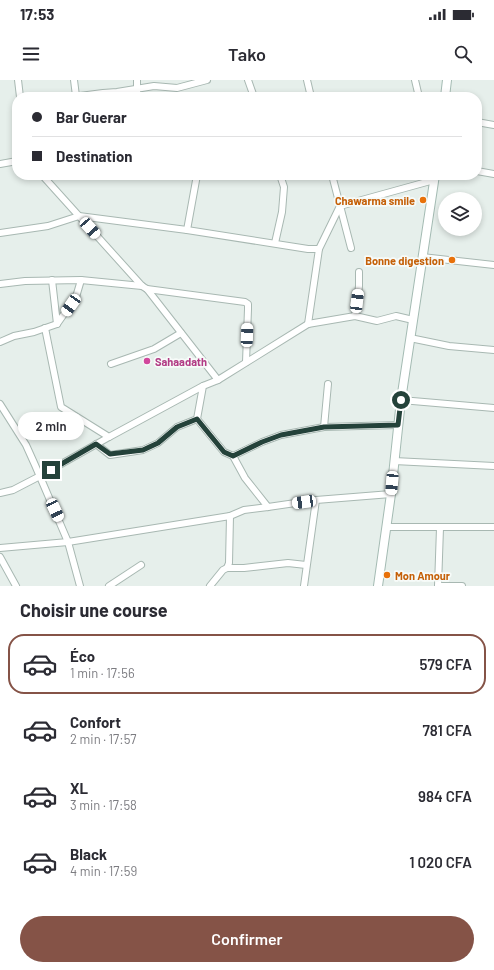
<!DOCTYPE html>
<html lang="fr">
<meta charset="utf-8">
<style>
body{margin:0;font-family:Barlow,sans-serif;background:#f2f2f3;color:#2b2b33;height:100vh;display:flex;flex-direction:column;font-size:15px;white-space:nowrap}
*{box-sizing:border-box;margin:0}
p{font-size:13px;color:#7c7c81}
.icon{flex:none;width:22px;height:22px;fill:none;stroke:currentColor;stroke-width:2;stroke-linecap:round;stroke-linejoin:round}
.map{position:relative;height:506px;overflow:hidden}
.drawer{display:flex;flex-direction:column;background:#fff;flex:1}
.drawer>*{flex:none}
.top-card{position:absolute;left:12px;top:12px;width:470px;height:88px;border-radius:16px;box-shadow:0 2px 6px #0003;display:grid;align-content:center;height:88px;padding:0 20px;background:#fff}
.buttons{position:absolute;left:438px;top:112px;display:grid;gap:8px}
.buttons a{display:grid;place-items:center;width:44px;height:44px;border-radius:50%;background:#fff;box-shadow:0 2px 6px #0003;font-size:20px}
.end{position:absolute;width:18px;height:18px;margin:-9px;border:5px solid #24423a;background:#fff;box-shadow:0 0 0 2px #fff}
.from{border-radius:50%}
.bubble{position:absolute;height:28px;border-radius:14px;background:#fff;box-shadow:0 2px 6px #0003;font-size:13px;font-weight:600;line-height:28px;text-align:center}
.car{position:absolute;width:12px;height:24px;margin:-12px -6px;border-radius:5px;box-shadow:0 0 3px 1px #0007;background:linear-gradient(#fff 24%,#345 0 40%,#fff 0 76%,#345 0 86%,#fff 0)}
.top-card b{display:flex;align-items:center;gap:14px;height:38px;font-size:15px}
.top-card b+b{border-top:1px solid #e1e1e2}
.top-card i{width:10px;height:10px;background:#2b2b33}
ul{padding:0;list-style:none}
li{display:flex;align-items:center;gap:12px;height:60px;margin:0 8px 6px;padding:0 12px;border:2px solid transparent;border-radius:16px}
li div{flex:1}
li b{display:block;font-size:15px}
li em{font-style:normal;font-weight:600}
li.on{border-color:#855347}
li>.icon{width:36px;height:36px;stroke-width:1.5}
h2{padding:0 20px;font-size:18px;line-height:48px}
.action{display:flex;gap:8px;margin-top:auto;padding:8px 20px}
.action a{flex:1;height:46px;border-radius:24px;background:#855347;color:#fff;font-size:16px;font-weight:600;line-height:46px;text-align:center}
.status{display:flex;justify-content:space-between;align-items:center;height:28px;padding:0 20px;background:#fff;direction:ltr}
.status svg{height:11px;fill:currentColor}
header{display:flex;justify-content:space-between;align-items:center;height:52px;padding:0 20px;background:#fff;font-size:18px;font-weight:600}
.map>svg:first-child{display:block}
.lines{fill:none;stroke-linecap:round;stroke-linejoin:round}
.street-casing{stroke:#a8b8b2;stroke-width:8}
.secondary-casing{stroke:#a4bbb3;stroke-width:10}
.street{stroke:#fff;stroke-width:6}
.secondary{stroke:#fff;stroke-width:8}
.route{stroke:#24423a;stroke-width:5}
.food-dot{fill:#e8710a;stroke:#f7fbf9;stroke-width:1.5}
.hotel-dot{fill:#d1479c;stroke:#f7fbf9;stroke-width:1.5}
.labels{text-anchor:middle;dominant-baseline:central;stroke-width:3.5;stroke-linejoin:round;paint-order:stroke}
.food-label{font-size:11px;font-weight:bold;fill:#c56008;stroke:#f7fbf9;text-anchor:end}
.hotel-label{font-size:11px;font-weight:bold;fill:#b23c85;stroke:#f7fbf9;text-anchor:start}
</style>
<div class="status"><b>17:53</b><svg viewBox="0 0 49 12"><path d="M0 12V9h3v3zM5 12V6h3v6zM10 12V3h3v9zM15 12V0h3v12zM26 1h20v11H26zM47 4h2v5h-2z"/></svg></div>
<header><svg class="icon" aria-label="menu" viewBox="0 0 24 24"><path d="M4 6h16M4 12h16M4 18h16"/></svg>Tako<svg class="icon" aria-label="search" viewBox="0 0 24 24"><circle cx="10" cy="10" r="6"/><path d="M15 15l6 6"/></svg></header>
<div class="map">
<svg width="494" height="506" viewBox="0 0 494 506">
<rect width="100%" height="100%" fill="#e6efeb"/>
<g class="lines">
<g class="street-casing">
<g id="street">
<polyline points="18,0 20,17"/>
<polyline points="74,0 76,16"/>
<polyline points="137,0 137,17"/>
<polyline points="248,0 254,17"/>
<polyline points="307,0 311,17"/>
<polyline points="415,0 419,17"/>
<polyline points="72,17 103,13 117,12 154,6 177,8 207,0"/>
<polyline points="477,42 494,45"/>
<polyline points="0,84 17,81"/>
<polyline points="477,91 494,94"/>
<polyline points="42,95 142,206 147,209 218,300 203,306 197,339 224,372 233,376 245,398 268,427"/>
<polyline points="332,95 351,168"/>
<polyline points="187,150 197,95"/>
<polyline points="0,153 48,146 79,136 187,150 308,169 319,169 308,244"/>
<polyline points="275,163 282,132 284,107 280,95"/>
<polyline points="319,169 340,126 434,100"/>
<polyline points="422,177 494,185"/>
<polyline points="52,200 57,244"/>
<polyline points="0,204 25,201 81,200 142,206"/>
<polyline points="147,209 245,222 248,224 248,229 246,282"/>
<polyline points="355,236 359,206 359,192"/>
<polyline points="45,248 61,327 109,357 203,306"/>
<polyline points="410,258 449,266 494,270"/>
<polyline points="0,262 14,256 34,252 57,244 76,217 81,200"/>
<polyline points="111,284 154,269 181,253"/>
<polyline points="218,300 308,244 355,236 377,241 396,236 413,240"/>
<polyline points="401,320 494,328"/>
<polyline points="0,324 26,365 35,385 68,462 80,506"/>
<polyline points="324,347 328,304"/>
<polyline points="96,364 110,375 143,370 158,363 177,347 197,339"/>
<polyline points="233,376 262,362 281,355 324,347 398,345"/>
<polyline points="394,381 494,386"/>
<polyline points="0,413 13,410 40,396 109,357"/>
<polyline points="386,447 494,447"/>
<polyline points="0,468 68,462 230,436 244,430 268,427 316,420 391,414"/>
<polyline points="0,477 16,506"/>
<polyline points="227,488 244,488 288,483 306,485"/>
<polyline points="109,506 141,485"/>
<polyline points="210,506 223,490 227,488 229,483 230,436"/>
<polyline points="304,506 316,420"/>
<polyline points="438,506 440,448"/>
<polyline points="438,506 462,506"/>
</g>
</g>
<g class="secondary-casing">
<g id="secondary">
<polyline points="445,17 447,0"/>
<polyline points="378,506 391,414 401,320 435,95"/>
</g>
</g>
<use href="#street" class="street"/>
<use href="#secondary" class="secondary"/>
</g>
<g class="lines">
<polyline class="route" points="51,390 96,364 110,374 143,370 158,363 177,347 197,339 224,372 233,376 262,362 281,355 324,347 398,345 401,320"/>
</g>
<g class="food-dot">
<circle cx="423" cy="120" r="4"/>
<circle cx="452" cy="180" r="4"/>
<circle cx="387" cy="495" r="4"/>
</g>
<circle class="hotel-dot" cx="147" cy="281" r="4"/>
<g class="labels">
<g class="food-label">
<text x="415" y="120">Chawarma smile</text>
<text x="444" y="180">Bonne digestion</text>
<text x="395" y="495" text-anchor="start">Mon Amour</text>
</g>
<g class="hotel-label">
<text x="155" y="281">Sahaadath</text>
</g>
</g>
</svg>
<div class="buttons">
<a><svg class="icon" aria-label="layers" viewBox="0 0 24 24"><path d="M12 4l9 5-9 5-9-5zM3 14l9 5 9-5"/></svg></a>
</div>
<i class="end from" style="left:401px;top:320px"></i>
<i class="end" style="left:51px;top:390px"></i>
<div class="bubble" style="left:18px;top:332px;width:66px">2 min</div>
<i class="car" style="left:90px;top:148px;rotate:138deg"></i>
<i class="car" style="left:357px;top:221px;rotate:7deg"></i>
<i class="car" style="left:71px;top:225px;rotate:215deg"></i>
<i class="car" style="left:247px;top:255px;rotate:2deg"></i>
<i class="car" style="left:392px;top:403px;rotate:185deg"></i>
<i class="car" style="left:304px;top:422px;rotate:262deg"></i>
<i class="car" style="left:55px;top:430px;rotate:155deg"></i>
<div class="top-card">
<b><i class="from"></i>Bar Guerar</b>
<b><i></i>Destination</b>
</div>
</div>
<section class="drawer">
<h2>Choisir une course</h2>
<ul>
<li class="on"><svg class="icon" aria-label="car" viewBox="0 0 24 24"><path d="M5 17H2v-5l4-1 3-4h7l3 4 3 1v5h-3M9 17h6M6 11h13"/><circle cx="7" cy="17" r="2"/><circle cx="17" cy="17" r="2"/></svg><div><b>Éco</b><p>1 min · 17:56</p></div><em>579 CFA</em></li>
<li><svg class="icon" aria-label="car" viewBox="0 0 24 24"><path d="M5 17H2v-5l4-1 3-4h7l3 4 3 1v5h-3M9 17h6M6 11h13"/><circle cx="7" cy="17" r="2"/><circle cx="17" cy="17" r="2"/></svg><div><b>Confort</b><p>2 min · 17:57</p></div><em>781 CFA</em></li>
<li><svg class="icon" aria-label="car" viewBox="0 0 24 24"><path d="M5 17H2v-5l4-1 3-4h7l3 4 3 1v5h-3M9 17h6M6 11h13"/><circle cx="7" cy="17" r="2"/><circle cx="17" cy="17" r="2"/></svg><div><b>XL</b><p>3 min · 17:58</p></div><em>984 CFA</em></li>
<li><svg class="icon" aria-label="car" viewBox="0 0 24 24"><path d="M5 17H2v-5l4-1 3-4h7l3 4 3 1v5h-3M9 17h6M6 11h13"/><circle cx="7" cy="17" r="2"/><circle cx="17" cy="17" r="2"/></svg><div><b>Black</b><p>4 min · 17:59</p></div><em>1 020 CFA</em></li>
</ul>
<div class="action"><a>Confirmer</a></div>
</section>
